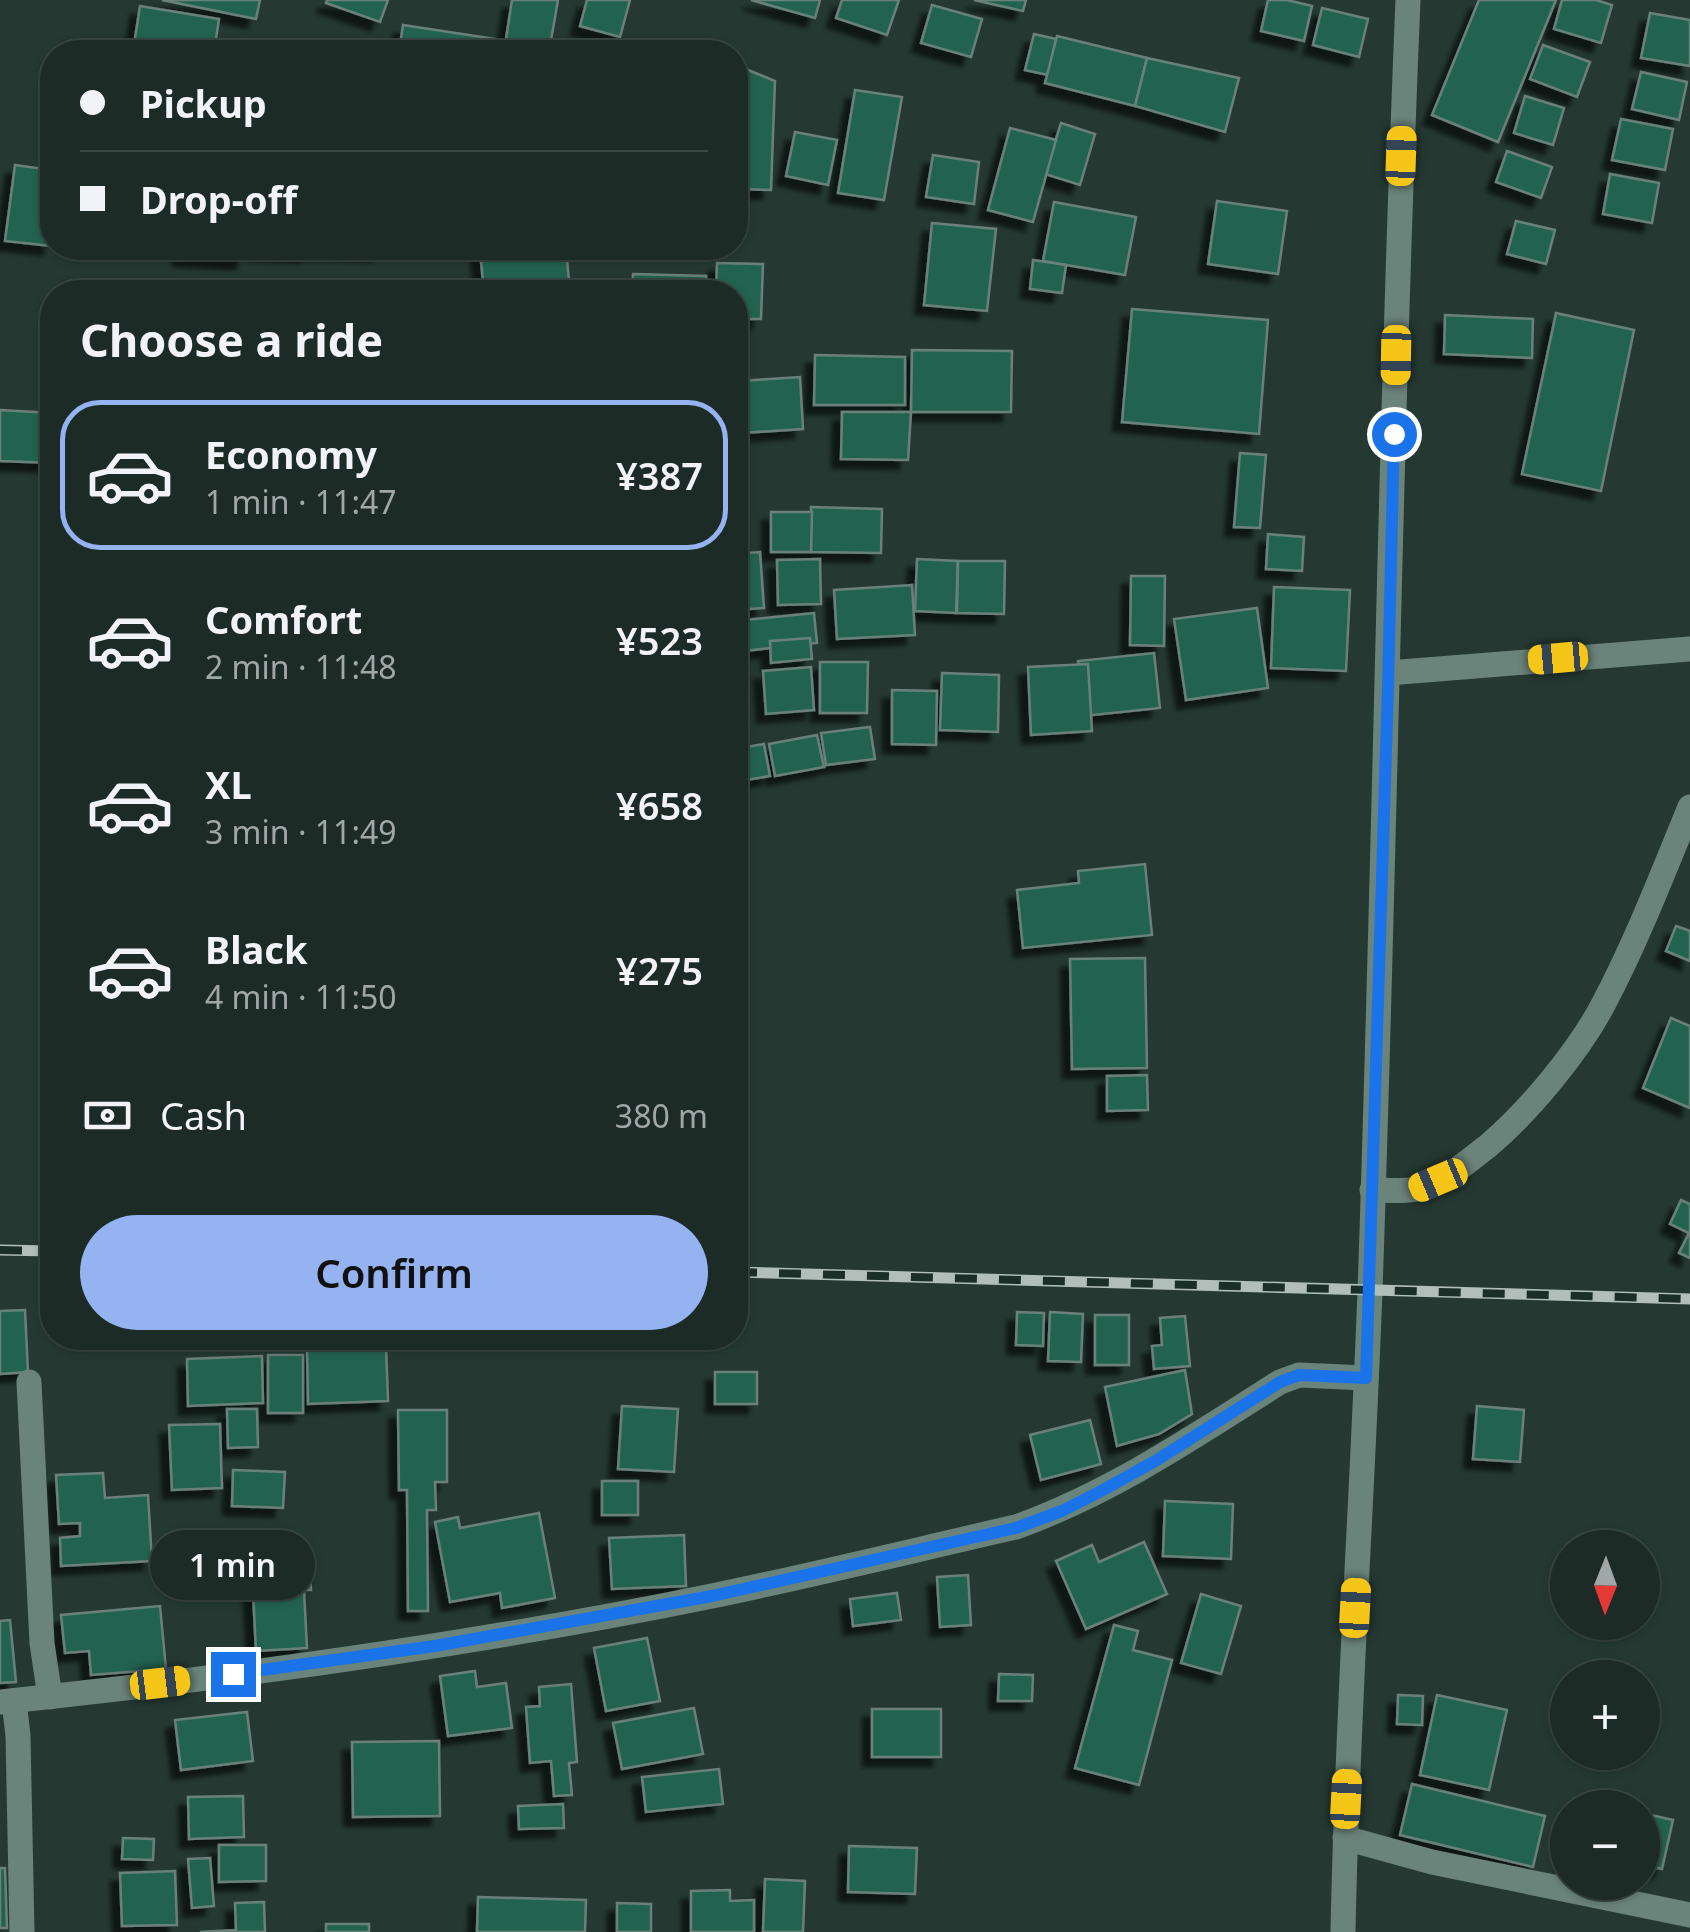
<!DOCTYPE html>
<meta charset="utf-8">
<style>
body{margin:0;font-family:"Noto Sans",sans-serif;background:#293732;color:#f1f3f6;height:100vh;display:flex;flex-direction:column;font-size:38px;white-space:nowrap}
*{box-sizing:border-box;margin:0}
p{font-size:32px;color:#a0a7a7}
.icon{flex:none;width:55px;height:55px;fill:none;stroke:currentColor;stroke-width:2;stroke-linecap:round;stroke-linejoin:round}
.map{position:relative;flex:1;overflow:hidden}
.sheet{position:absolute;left:40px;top:280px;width:708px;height:1070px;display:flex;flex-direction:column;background:#1c2b26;border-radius:40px;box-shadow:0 2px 8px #0004,0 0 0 2px #3a4743}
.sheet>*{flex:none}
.guide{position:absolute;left:40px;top:40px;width:708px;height:220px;border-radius:40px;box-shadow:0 2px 8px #0004,0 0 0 2px #3a4743;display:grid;align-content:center;height:220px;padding:0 40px;background:#1c2b26}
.needle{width:65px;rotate:181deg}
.controls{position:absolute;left:1550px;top:1530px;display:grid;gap:20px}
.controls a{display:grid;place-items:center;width:110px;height:110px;border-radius:50%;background:#1c2b26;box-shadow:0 2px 8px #0004,0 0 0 2px #3a4743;font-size:50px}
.end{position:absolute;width:45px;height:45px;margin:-22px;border:12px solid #1a73e8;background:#fff;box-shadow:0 0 0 5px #fff}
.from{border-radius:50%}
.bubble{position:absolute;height:70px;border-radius:35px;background:#1c2b26;box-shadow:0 2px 8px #0004,0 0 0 2px #3a4743;font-size:32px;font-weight:600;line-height:70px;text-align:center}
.car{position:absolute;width:30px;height:60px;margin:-30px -15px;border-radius:12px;box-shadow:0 0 8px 2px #0007;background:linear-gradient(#f5c518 24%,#345 0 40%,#f5c518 0 76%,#345 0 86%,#f5c518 0)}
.guide b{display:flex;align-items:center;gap:35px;height:95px;font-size:38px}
.guide b+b{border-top:2px solid #3a4743}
.guide i{width:25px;height:25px;background:#f1f3f6}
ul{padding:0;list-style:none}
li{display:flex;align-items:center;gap:30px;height:150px;margin:0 20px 15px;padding:0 20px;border:5px solid transparent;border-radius:40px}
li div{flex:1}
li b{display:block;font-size:38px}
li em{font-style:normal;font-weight:600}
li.active{border-color:#95b2f1}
li>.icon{width:90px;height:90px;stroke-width:1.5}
h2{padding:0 40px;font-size:45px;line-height:120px}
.pay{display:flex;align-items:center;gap:25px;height:110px;padding:0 40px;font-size:38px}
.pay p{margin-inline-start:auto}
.primary-button{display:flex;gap:20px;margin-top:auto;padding:20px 40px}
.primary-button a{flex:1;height:115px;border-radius:60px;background:#95b2f1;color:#111;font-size:40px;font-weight:600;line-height:115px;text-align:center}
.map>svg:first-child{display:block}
.building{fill:#236350;stroke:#6a8179;stroke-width:2.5;filter:url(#shadow)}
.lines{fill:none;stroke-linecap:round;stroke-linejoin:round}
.minor{stroke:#6b847b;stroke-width:25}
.rail-casing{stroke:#b1beb9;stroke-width:11}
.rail{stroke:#1b2f28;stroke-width:8;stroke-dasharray:22;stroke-linecap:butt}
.route{stroke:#1a73e8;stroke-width:12}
</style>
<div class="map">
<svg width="1690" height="1932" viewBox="0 0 1690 1932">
<defs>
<filter id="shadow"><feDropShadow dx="-9" dy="9" stdDeviation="2.5" flood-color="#0009"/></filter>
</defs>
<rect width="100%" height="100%" fill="#253932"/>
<g class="building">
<polygon points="162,0 260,0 256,19"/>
<polygon points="327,0 388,0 380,22 326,3"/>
<polygon points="512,0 558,0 549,52 504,52"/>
<polygon points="587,0 630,0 620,37 580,26"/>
<polygon points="751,0 820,0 815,18"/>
<polygon points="842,0 899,0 887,35 836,18"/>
<polygon points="974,0 1026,0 1023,11"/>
<polygon points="1268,0 1287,0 1312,6 1304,41 1261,31"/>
<polygon points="1479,0 1556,0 1498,142 1432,115"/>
<polygon points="1562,0 1596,0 1612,5 1601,43 1554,29"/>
<polygon points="932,5 982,19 971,57 921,43"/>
<polygon points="140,6 219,19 214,52 133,51"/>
<polygon points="1322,8 1368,19 1359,57 1313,45"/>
<polygon points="1650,13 1690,20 1690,66 1641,58"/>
<polygon points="403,25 502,40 500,52 399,52"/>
<polygon points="1034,34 1056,39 1048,75 1025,70"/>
<polygon points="1057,36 1147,58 1135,106 1045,83"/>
<polygon points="1543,45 1590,62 1577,97 1530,79"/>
<polygon points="1147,58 1239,78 1225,132 1135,106"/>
<polygon points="741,67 775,81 771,190 737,189"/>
<polygon points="1641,72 1687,82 1679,120 1632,109"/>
<polygon points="855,90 902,97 884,200 838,193"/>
<polygon points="1525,96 1564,108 1553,145 1514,133"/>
<polygon points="1621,119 1673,129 1665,170 1612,160"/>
<polygon points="1061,123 1095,134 1080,185 1045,174"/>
<polygon points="1010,128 1056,140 1033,222 988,210"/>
<polygon points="735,131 741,131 739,188 735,188"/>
<polygon points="795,132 837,140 828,185 786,176"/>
<polygon points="1507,151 1552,167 1541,198 1496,182"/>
<polygon points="933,155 979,162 974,204 926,197"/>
<polygon points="15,165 52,170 52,246 5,241"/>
<polygon points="1610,174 1659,183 1652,223 1603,214"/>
<polygon points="1217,201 1287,211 1278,274 1208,264"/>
<polygon points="1054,202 1136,217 1125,275 1043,261"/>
<polygon points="1516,221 1555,230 1546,264 1507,254"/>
<polygon points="932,223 996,229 987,311 924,305"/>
<polygon points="182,248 246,248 245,260 182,257"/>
<polygon points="257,248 311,248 311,253 257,251"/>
<polygon points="319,248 381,248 381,252 318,250"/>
<polygon points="513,248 566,248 570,292 484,292 480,251"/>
<polygon points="1033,260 1066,265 1062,293 1030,289"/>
<polygon points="717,263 763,264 761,319 735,319 735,292 716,292"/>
<polygon points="633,274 706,276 705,292 632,292"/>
<polygon points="470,286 472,292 437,292"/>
<polygon points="1132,309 1268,320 1259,434 1122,422"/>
<polygon points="1556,313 1634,330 1601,491 1522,474"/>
<polygon points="1445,315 1533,319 1532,358 1444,354"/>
<polygon points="912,350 1012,351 1011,412 911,412"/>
<polygon points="815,355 905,357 905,405 814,405"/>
<polygon points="800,377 803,429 742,433 739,381"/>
<polygon points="0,410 52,413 52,463 0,461"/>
<polygon points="842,412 911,412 908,460 841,459"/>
<polygon points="1240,453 1266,455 1260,528 1234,527"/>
<polygon points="811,507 882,509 881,553 811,552"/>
<polygon points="771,512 812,512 811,552 771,552"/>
<polygon points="1268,534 1304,537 1302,571 1266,569"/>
<polygon points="760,552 764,608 735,610 735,554"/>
<polygon points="820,559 821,604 778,605 777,560"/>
<polygon points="917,559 958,561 956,613 915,611"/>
<polygon points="958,561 1005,561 1004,614 957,613"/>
<polygon points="1131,576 1165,576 1164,646 1130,645"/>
<polygon points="912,585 915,635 837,639 834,590"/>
<polygon points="1274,587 1350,590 1346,671 1271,668"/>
<polygon points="1257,608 1268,688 1186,700 1174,619"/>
<polygon points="814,613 817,643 735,652 735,621"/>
<polygon points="810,638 812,659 771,663 770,641"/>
<polygon points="1154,653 1160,708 1084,716 1078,661"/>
<polygon points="820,662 868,662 867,713 820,713"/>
<polygon points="1088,664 1092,731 1031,735 1028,667"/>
<polygon points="811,667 814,710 766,714 763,671"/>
<polygon points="942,673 999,675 998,732 940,730"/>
<polygon points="892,690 937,691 936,745 892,744"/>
<polygon points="870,727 875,759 826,765 821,733"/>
<polygon points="817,735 824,767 775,776 769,744"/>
<polygon points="764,744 770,776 735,782 735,749"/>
<polygon points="1145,864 1152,935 1023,948 1017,890 1079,883 1078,871"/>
<polygon points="1676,926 1690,931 1690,961 1666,951"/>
<polygon points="1145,958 1147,1068 1072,1069 1070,959"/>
<polygon points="1671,1018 1690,1026 1690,1108 1643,1088"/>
<polygon points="1147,1075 1148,1110 1107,1111 1107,1076"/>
<polygon points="1681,1200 1690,1204 1690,1258 1679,1253 1689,1233 1670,1224"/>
<polygon points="25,1310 28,1372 0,1374 0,1311"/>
<polygon points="1017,1312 1044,1313 1043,1346 1016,1345"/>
<polygon points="1050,1312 1083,1314 1081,1362 1048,1361"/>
<rect x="1095" y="1315" width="34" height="50"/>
<polygon points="1185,1316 1190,1366 1154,1369 1152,1346 1162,1345 1160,1318"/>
<polygon points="386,1345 388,1401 308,1404 307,1348"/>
<rect x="268" y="1355" width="35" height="58"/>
<polygon points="262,1356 263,1403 188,1406 187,1359"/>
<polygon points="1185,1370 1192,1414 1159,1434 1117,1446 1105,1387"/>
<rect x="715" y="1372" width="42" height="32"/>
<polygon points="622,1406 678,1409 674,1472 618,1469"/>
<polygon points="1477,1406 1524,1410 1520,1462 1473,1459"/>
<polygon points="227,1409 257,1409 258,1447 228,1448"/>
<polygon points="398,1410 447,1410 447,1482 435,1482 436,1510 427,1510 428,1611 408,1611 407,1490 399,1490"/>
<polygon points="1090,1420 1101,1464 1041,1480 1030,1435"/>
<polygon points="220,1424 222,1488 172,1490 169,1425"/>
<polygon points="233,1470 285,1472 283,1508 232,1506"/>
<polygon points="103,1473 105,1498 148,1495 152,1561 61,1566 60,1538 80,1536 80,1523 59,1524 56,1475"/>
<rect x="602" y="1481" width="36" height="34"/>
<polygon points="1165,1501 1233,1504 1231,1559 1163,1556"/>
<polygon points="539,1513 555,1598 502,1608 500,1593 450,1602 435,1522 458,1517 460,1528"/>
<polygon points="684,1535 686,1586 612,1589 609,1538"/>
<polygon points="1144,1542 1167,1594 1086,1629 1056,1561 1092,1545 1099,1562"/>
<polygon points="310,1570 311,1590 304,1590 307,1648 256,1651 252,1573"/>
<polygon points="968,1575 971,1625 940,1627 937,1577"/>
<polygon points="897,1593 901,1620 853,1626 850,1599"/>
<polygon points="1201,1594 1241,1606 1221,1674 1181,1663"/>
<polygon points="160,1606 166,1669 91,1675 89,1651 65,1653 61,1615"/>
<polygon points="10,1620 16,1682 0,1683 0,1621"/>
<polygon points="1114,1625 1138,1631 1133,1650 1172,1660 1139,1785 1075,1768"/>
<polygon points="647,1638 660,1701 606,1711 594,1648"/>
<polygon points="475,1671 477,1687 506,1683 512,1728 448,1736 440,1676"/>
<polygon points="999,1674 1033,1675 1032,1701 998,1701"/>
<polygon points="571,1684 577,1762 569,1763 572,1795 554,1796 551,1761 530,1763 526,1707 540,1706 539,1687"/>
<polygon points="1398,1695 1423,1696 1422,1725 1397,1724"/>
<polygon points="1437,1695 1507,1710 1489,1790 1420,1775"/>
<polygon points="694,1708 703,1754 622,1769 613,1723"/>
<rect x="872" y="1709" width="69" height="48"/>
<polygon points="247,1712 253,1761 181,1770 175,1720"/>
<polygon points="439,1741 440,1816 353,1817 352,1742"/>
<polygon points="719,1769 723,1804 646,1812 642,1777"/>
<polygon points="1412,1784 1545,1816 1533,1867 1400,1835"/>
<polygon points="243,1796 244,1837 189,1839 188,1797"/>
<polygon points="563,1804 564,1828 519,1829 518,1806"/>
<polygon points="1642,1813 1673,1820 1662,1869 1642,1865"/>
<polygon points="123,1838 154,1839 153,1860 122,1859"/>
<polygon points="219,1845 266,1845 266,1881 219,1882"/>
<polygon points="849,1846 917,1848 915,1894 848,1892"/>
<polygon points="210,1858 214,1906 192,1908 188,1859"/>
<polygon points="0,1868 5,1868 7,1928 0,1928"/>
<polygon points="175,1871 177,1925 122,1926 120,1873"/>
<polygon points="765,1879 805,1881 803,1932 763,1932"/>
<polygon points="730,1890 730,1901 754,1900 754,1932 691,1932 691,1891"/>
<polygon points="478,1897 586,1900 585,1932 477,1932"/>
<polygon points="264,1902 265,1932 200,1932 236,1930 235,1903"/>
<polygon points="617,1903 651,1904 651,1932 617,1932"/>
<rect x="326" y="1924" width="43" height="8"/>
</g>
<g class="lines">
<g class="minor">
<polyline points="1388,673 1690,649"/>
<path d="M1372,1190C1386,1190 1403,1192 1417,1189C1443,1183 1469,1161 1489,1145C1530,1110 1579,1051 1604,1003C1637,940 1663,873 1690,807"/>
<polyline points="29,1382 42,1643 50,1697"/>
<polyline points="14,1701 18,1736 22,1932"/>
<path d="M0,1702C239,1677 477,1644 712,1596C814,1575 915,1550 1016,1527C1111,1493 1195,1436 1280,1382L1299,1375L1366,1378"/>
<polyline points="1345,1838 1432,1862 1690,1915"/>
<path d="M1343,1932C1347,1718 1362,1505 1370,1291C1385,861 1390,430 1408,0"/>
</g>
<g class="rail-casing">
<g id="rail">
<polyline points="0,1250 52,1251"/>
<polyline points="735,1272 1690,1299"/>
</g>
</g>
<use href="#rail" class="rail"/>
</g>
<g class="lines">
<polyline class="route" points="233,1674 435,1646 712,1596 1016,1528 1062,1511 1103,1490 1157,1460 1280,1382 1299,1375 1366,1378 1388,688 1394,434"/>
</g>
</svg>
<div class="controls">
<a><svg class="needle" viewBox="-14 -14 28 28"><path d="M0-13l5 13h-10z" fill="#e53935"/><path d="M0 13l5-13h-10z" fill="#a0a7a7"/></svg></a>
<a>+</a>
<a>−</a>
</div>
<i class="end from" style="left:1394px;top:434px"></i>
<i class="end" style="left:233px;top:1674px"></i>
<div class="bubble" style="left:150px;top:1530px;width:165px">1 min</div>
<i class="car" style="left:1401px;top:156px;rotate:2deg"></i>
<i class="car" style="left:1396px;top:355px;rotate:181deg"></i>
<i class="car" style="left:1558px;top:658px;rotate:265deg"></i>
<i class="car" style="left:1438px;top:1180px;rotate:247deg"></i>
<i class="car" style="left:1355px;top:1608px;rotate:3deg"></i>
<i class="car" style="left:160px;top:1683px;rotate:83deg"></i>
<i class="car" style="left:1346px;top:1799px;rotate:3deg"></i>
<div class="guide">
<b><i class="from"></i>Pickup</b>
<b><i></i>Drop-off</b>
</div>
<section class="sheet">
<h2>Choose a ride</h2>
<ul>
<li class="active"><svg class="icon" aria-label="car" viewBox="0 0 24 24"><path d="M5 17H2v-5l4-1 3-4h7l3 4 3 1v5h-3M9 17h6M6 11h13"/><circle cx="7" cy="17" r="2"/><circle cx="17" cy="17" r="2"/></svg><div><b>Economy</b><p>1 min · 11:47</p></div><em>¥387</em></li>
<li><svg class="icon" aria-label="car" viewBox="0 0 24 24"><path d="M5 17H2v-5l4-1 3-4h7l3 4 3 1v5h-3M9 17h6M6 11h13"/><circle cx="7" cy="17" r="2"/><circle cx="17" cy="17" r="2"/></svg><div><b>Comfort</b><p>2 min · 11:48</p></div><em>¥523</em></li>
<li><svg class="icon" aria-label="car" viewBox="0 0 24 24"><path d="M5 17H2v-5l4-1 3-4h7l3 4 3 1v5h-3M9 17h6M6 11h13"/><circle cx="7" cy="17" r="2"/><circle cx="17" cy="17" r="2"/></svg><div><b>XL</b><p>3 min · 11:49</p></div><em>¥658</em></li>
<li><svg class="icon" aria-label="car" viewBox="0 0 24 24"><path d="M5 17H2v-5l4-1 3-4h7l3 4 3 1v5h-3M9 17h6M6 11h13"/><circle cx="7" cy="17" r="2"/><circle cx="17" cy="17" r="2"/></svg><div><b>Black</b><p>4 min · 11:50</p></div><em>¥275</em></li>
</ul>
<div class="pay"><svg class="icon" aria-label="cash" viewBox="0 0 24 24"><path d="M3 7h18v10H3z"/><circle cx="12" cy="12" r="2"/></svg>Cash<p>380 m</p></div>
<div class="primary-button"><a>Confirm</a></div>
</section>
</div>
